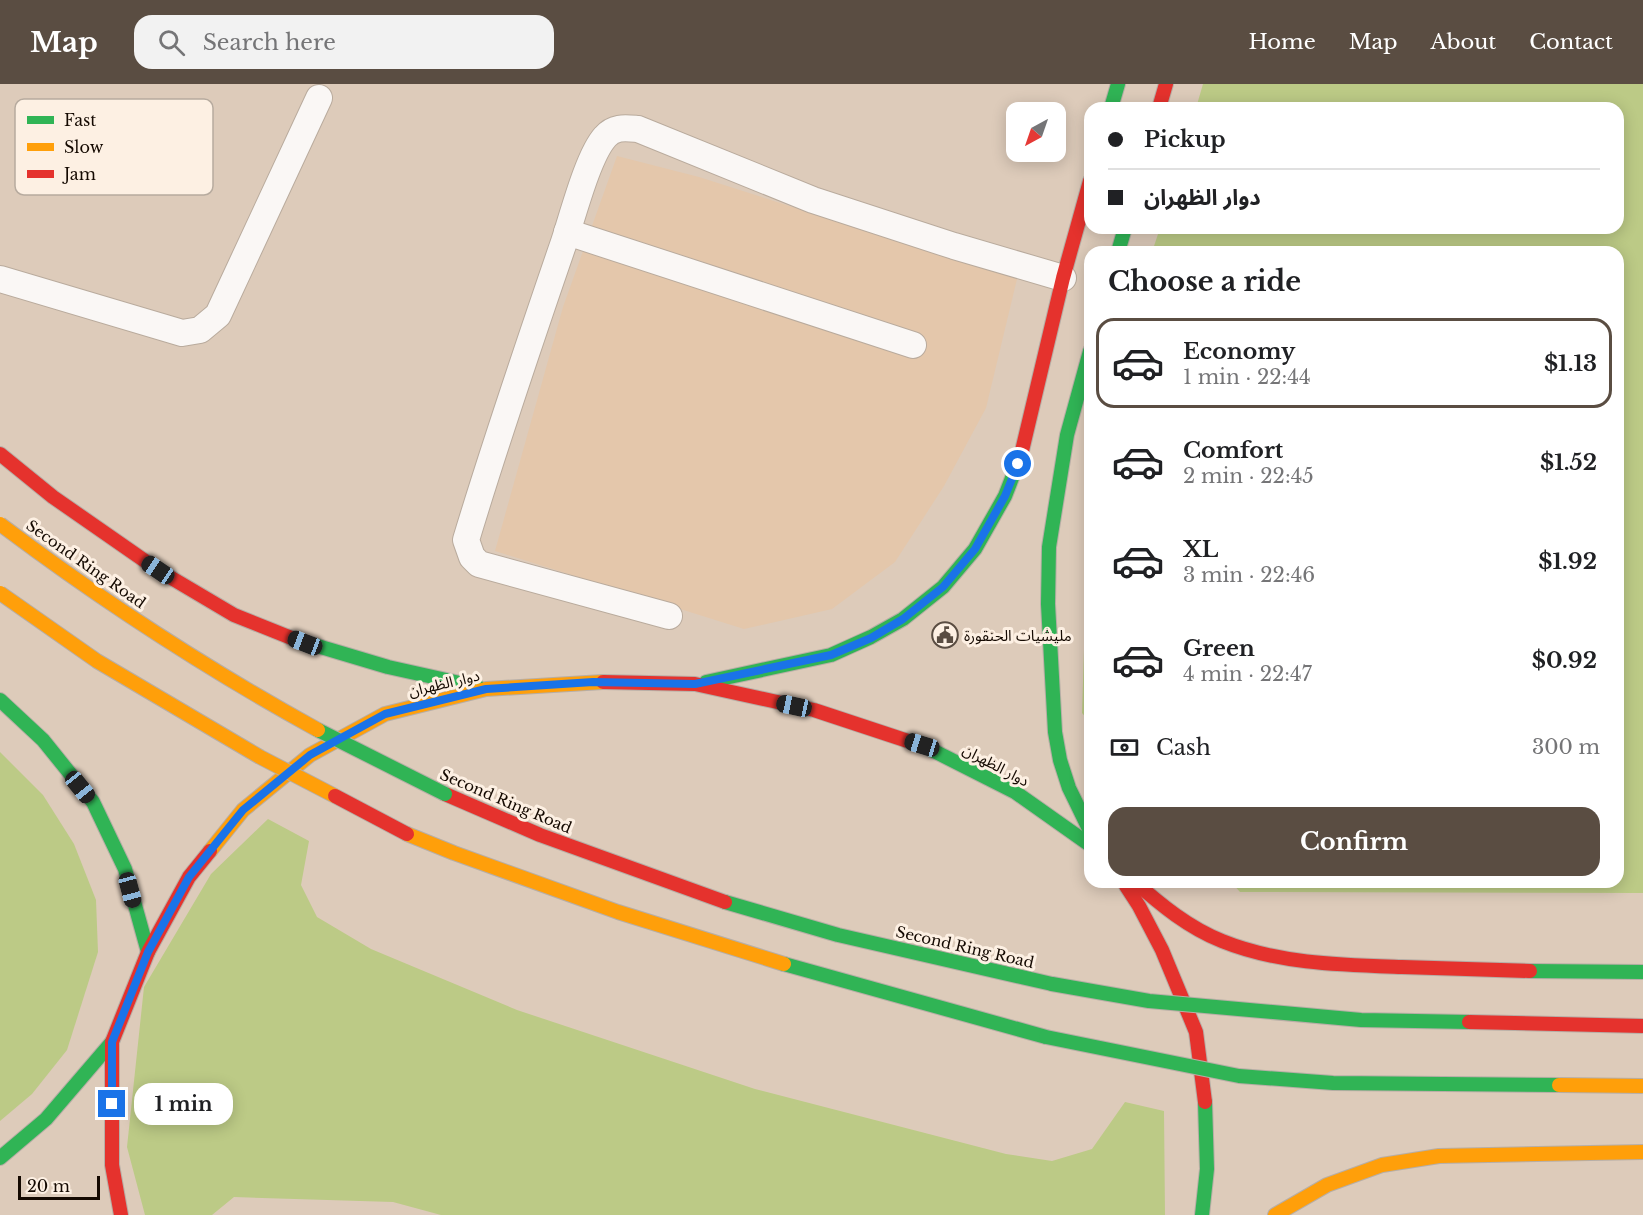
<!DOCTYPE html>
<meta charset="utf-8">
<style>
body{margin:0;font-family:"Libre Baskerville","Noto Sans Arabic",serif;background:#f2f2f2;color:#202124;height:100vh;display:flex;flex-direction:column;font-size:22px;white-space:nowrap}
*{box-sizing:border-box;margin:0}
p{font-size:20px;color:#757577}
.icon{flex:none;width:33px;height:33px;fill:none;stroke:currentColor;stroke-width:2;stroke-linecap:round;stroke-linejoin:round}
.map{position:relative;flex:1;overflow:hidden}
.sheet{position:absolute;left:1084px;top:162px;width:540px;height:642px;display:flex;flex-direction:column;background:#fff;border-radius:18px;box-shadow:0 3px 15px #0003}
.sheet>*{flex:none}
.banner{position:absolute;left:1084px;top:18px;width:540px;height:132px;border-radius:18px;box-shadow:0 3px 15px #0003;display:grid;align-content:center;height:132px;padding:0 24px;background:#fff}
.needle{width:39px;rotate:220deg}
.buttons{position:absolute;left:1006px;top:18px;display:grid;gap:12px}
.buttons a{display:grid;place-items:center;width:60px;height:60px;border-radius:12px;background:#fff;box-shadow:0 3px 15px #0003;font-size:30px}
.scale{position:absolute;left:18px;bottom:15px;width:82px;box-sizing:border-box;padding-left:6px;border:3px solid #140901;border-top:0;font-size:16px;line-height:21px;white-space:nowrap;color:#140901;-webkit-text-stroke:4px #fdf0e3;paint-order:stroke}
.end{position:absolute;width:27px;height:27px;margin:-14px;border:8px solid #1a73e8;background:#fff;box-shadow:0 0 0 3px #fff}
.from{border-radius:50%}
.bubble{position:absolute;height:42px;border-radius:18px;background:#fff;box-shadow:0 3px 15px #0003;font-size:20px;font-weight:700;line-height:42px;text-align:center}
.car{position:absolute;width:18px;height:36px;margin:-18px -9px;border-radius:8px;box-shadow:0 0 4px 2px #0007;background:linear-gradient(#222 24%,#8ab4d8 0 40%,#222 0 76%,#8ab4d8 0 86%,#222 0)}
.banner b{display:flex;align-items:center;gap:21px;height:57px;font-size:22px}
.banner b+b{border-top:2px solid #e0e0e0}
.banner i{width:15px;height:15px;background:#202124}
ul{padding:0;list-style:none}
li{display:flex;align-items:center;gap:18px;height:90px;margin:0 12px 9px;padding:0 12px;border:3px solid transparent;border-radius:18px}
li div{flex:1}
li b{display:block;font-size:22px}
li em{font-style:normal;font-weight:700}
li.current{border-color:#5a4d42}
li>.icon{width:54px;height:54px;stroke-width:1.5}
h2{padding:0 24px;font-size:27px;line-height:72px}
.pay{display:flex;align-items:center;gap:15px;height:66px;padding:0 24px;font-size:22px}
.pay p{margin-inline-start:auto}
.cta{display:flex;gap:12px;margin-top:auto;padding:12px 24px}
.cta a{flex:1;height:69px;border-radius:18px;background:#5a4d42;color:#fff;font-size:24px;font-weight:700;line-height:69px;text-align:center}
header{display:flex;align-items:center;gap:36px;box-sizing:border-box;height:84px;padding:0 30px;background:#5a4d42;color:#fff}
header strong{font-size:28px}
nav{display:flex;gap:33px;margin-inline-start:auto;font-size:21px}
.search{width:420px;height:54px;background:#f2f2f2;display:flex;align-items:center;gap:15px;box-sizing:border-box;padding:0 21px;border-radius:18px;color:#757577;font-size:22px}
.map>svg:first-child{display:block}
.built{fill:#e4c7ab}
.green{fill:#bcca86}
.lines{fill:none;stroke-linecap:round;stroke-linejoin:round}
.street-casing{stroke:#b9ab9d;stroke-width:28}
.fast-casing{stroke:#b7aea6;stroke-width:16}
.slow-casing{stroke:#b7aea6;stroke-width:16}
.jam-casing{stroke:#b7aea6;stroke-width:16}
.street{stroke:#faf7f5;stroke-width:26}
.fast{stroke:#30b455;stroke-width:14}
.slow{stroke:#ff9f0a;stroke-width:14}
.jam{stroke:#e5322d;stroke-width:14}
.fast-bridge-casing{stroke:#b7aea6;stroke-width:16;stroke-linecap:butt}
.slow-bridge-casing{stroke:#b7aea6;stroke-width:16;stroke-linecap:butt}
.jam-bridge-casing{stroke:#b7aea6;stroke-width:16;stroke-linecap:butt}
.fast-bridge{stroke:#30b455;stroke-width:14}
.slow-bridge{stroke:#ff9f0a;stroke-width:14}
.jam-bridge{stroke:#e5322d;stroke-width:14}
.route{stroke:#1a73e8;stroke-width:8}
.labels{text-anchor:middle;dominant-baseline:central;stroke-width:6;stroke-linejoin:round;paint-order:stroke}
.street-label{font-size:15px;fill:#140901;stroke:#fdf0e3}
.poi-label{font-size:15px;fill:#140901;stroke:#fdf0e3;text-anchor:start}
.key{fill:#fdf0e3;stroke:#b7ab9f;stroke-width:1.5}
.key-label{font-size:16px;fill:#140901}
</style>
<header>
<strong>Map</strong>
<div class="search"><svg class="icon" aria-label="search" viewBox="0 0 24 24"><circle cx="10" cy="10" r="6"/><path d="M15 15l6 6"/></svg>Search here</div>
<nav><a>Home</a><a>Map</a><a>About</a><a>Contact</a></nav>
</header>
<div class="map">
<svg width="1643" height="1131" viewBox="0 0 1643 1131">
<rect width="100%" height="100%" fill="#ddcbba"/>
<polygon class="built" points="617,72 699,93 1017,195 986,324 944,402 895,478 832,525 744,545 495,467 563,223"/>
<g class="green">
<polygon points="1203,0 1643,0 1643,809 1240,808 1231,798 1618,798 1618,168 1152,168 1160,144 1618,144 1618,24 1196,24"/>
<polygon points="1090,373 1090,638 1082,629"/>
<polygon points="0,668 43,711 74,760 96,816 98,868 67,966 32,1010 0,1037"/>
<polygon points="268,735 309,757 301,801 317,833 371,865 517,926 755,1005 1006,1070 1052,1077 1092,1065 1125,1018 1164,1027 1165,1131 441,1131 393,1118 234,1113 212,1131 145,1131 127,1063 144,903 211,790"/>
</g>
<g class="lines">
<g class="street-casing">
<g id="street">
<polyline points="567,148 913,261"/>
<polyline points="0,195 182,249 200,246 218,231 319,14"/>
<path d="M669,532L479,480L472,473L466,456C496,356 530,257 564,158C573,131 588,72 605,53C614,42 626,44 638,45L813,116L954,162L1063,194"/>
</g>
</g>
<g class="fast-casing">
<g id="fast">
<polyline points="1111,24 1118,0"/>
<polyline points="1118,168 1125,144"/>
<polyline points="1090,267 1067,351 1049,463 1048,520 1055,648 1060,676 1069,704 1090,747"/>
<polyline points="294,555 388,583 478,603"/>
<polyline points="706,598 831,571 871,553 903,535 943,503 975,465 1005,412 1021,371"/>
<polyline points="0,616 43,656 93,718 125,785 148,868"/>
<polyline points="926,663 1015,708 1090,761"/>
<polyline points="725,818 838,851 1052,900"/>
<polyline points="784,880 1046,953"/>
<polyline points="1530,887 1643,888"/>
<polyline points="0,1074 46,1035 112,958"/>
<polyline points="1202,1131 1207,1085 1205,1018"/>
</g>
</g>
<g class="slow-casing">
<g id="slow">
<polyline points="407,750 454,769 618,828 784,880"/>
<polyline points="210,767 243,726 310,671 385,630 486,605 603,598"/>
<polyline points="1275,1131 1327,1101 1382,1081 1439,1072 1643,1068"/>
</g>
</g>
<g class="jam-casing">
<g id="jam">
<polyline points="1159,24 1166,0"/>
<polyline points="0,370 53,413 158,486 234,531 294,555"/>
<polyline points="1021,371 1063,194 1090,97"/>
<polyline points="603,598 695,600 814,626 926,663"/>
<polyline points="445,710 540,751 725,818"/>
<path d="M1135,798C1161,821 1189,844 1222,857C1279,880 1341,881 1402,883C1445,884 1487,886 1530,887"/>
<polyline points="1126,802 1139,822 1162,866 1196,948 1205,1018"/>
<polyline points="121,1131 112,1081 112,958 148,868 189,793 210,767"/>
</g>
</g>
<use href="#street" class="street"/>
<use href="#fast" class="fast"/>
<use href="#slow" class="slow"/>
<use href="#jam" class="jam"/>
<g class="fast-bridge-casing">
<g id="fast-bridge">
<polyline points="318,646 445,710"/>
<polyline points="1052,900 1149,917 1361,936 1469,938"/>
<polyline points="1046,953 1239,992 1333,999 1559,1001"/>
</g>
</g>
<g class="slow-bridge-casing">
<g id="slow-bridge">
<path d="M0,440C101,516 207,585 318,646"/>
<polyline points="0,509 97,577 260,673 335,712"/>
<polyline points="1559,1001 1643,1002"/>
</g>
</g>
<g class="jam-bridge-casing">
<g id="jam-bridge">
<polyline points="335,712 407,750"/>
<polyline points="1469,938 1643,942"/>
</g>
</g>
<use href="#fast-bridge" class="fast-bridge"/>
<use href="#slow-bridge" class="slow-bridge"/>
<use href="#jam-bridge" class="jam-bridge"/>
</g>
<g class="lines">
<polyline class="route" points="112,1020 112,958 148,868 189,793 243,726 310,671 385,630 486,605 593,598 695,600 831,571 871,554 903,535 943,503 975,465 1005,412 1018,380"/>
</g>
<defs>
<g id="civic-ring" transform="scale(1.35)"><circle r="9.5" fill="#fdf0e3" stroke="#5a4d42" stroke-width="1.5"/><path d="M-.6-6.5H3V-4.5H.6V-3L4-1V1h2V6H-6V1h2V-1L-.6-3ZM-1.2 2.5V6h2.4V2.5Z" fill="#5a4d42"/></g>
</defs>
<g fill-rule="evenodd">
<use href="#civic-ring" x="945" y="551"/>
</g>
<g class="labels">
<g class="street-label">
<text transform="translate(86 480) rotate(35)">Second Ring Road</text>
<text transform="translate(444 599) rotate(-13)">دوار الظهران</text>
<text transform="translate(996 681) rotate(28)">دوار الظهران</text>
<text transform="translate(506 717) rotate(23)">Second Ring Road</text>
<text transform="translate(965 863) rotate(13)">Second Ring Road</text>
</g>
<g class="poi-label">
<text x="964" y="551">مليشيات الحنقورة</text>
</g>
</g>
<rect x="15" y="15" width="198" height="96" rx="9" class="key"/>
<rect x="27" y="32" width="27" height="8" fill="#30b455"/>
<rect x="27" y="59" width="27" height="8" fill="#ff9f0a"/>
<rect x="27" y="86" width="27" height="8" fill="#e5322d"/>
<g class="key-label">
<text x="64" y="42">Fast</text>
<text x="64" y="69">Slow</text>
<text x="64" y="96">Jam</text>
</g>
</svg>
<div class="buttons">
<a><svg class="needle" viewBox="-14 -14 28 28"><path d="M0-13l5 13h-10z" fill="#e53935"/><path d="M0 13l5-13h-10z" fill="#757577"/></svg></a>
</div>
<div class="scale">20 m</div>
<i class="end from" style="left:1018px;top:380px"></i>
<i class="end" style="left:112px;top:1020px"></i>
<div class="bubble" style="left:134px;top:999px;width:99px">1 min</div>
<i class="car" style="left:158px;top:486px;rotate:304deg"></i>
<i class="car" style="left:305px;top:559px;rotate:291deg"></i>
<i class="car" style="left:794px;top:622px;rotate:282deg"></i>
<i class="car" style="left:922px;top:661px;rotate:287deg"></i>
<i class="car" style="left:80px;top:703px;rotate:141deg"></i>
<i class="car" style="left:130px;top:806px;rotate:165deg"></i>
<div class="banner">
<b><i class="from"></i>Pickup</b>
<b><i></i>دوار الظهران</b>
</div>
<section class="sheet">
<h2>Choose a ride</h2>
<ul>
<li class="current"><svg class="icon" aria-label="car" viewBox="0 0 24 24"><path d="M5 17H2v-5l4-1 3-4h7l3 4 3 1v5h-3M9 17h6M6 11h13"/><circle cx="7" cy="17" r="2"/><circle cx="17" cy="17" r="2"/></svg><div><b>Economy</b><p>1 min · 22:44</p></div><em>$1.13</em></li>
<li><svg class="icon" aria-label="car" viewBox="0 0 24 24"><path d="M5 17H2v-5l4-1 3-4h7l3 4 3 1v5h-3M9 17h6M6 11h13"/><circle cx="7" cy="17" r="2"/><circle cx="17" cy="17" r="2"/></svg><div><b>Comfort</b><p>2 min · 22:45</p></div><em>$1.52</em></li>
<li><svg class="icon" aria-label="car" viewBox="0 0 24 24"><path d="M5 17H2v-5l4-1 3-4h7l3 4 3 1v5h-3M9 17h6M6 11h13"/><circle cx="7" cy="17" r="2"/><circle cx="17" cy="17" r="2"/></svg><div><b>XL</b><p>3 min · 22:46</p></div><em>$1.92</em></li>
<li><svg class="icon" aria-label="car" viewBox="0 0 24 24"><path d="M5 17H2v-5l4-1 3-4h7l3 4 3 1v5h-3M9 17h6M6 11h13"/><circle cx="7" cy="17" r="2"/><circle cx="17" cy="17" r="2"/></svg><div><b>Green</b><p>4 min · 22:47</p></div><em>$0.92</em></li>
</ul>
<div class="pay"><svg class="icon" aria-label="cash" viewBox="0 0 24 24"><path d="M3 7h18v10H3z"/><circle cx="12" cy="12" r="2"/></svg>Cash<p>300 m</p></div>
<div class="cta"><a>Confirm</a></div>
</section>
</div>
